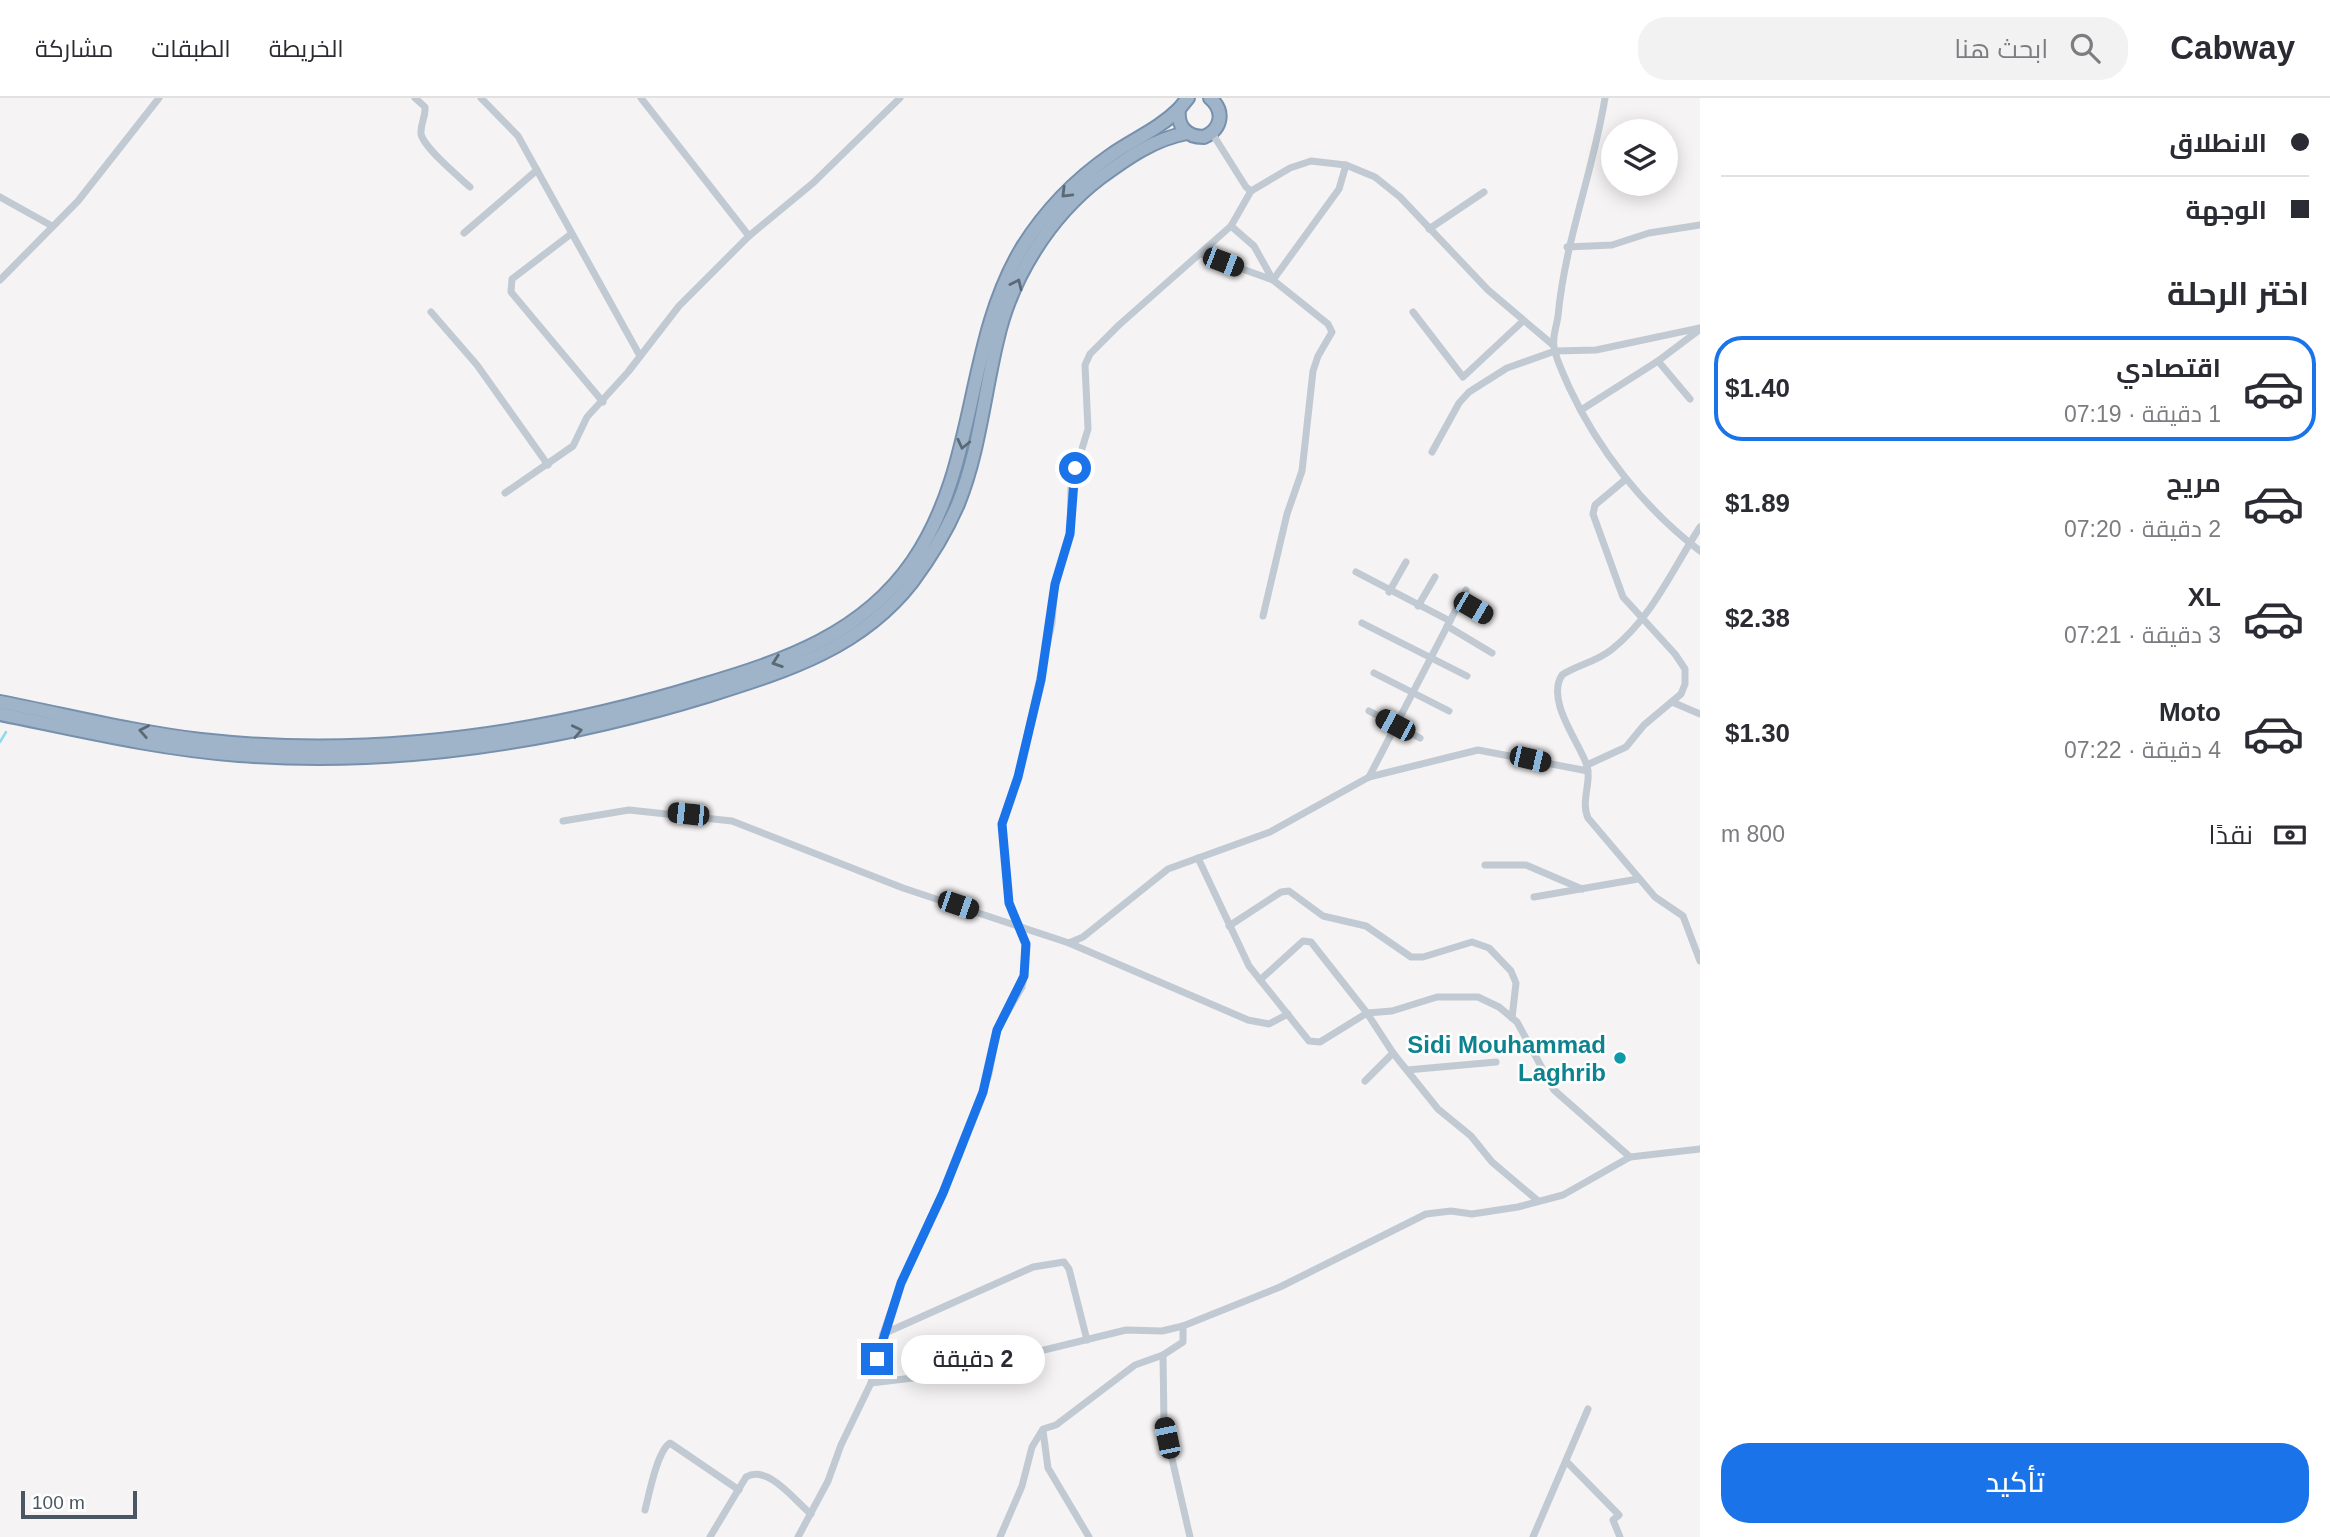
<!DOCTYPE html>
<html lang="ar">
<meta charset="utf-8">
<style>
body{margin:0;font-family:Arial,Cairo,sans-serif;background:#f2f2f3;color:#2b2b33;direction:rtl;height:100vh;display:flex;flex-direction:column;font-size:26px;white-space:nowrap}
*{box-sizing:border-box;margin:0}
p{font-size:23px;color:#7c7c81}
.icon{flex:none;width:38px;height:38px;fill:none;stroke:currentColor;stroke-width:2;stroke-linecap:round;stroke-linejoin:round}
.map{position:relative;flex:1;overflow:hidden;direction:ltr}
.sheet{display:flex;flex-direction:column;background:#fff;width:630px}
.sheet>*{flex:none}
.guide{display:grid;align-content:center;height:154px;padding:0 21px;background:#fff}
.fabs{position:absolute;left:1601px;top:21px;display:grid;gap:14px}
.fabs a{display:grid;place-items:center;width:77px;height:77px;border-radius:50%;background:#fff;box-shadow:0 4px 18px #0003;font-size:35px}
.scale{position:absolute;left:21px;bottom:18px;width:116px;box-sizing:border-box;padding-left:7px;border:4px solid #4a5661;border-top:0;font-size:19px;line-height:24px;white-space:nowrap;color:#4a5661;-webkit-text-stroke:5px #fff;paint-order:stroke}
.end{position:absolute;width:32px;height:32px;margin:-16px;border:9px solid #1a73e8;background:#fff;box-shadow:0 0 0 4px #fff}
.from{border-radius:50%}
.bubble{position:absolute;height:49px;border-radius:24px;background:#fff;box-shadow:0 4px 18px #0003;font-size:23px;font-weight:600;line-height:49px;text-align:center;direction:rtl}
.car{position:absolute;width:21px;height:42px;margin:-21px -10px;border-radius:9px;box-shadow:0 0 5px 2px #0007;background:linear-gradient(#222 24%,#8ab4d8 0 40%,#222 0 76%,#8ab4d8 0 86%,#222 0)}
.guide b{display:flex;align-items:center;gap:24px;height:66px;font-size:26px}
.guide b+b{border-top:2px solid #e1e1e2}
.guide i{width:18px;height:18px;background:#2b2b33}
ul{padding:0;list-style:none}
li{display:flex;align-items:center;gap:21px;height:105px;margin:0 14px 10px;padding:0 7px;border:4px solid transparent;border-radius:28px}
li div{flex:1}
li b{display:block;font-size:26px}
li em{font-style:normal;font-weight:600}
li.current{border-color:#1a73e8}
li>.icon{width:63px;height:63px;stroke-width:1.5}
h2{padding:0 21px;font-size:32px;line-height:84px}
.pay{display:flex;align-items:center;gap:18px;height:77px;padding:0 21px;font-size:26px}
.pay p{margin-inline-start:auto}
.action{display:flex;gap:14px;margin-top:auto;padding:14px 21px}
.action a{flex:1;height:80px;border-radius:28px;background:#1a73e8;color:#fff;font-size:28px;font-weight:600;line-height:80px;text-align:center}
header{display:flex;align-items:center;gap:42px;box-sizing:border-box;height:98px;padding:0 35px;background:#fff;border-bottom:2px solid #e1e1e2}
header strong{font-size:33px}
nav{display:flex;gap:38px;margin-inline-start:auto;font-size:24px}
.search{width:490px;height:63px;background:#f2f2f3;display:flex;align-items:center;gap:18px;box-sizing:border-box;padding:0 24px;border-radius:28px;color:#7c7c81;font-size:26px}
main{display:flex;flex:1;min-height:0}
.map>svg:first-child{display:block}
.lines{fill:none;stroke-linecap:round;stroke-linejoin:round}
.stream{stroke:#90daee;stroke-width:2.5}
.trunk-casing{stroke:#7690ad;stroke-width:16}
.minor{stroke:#c1cad2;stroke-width:7}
.trunk{stroke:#9fb4c9;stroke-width:12}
.oneway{stroke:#5b6976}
.route{stroke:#1a73e8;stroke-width:9}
.culture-dot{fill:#0f9aa8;stroke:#fff;stroke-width:2.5}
.labels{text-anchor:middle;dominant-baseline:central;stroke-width:5;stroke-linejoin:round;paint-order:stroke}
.culture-label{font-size:24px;font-weight:bold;fill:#0d838f;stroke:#fff;text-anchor:end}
</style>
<header>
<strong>Cabway</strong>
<div class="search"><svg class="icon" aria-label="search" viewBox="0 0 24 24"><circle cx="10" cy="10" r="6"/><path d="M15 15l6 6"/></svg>ابحث هنا</div>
<nav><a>الخريطة</a><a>الطبقات</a><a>مشاركة</a></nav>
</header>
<main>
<section class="sheet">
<div class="guide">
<b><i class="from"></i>الانطلاق</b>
<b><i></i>الوجهة</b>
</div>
<h2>اختر الرحلة</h2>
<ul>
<li class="current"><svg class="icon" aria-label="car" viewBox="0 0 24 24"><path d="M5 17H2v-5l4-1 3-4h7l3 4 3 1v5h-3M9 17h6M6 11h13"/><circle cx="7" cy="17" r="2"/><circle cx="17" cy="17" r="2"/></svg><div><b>اقتصادي</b><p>1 دقيقة · 07:19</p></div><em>$1.40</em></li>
<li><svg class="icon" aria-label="car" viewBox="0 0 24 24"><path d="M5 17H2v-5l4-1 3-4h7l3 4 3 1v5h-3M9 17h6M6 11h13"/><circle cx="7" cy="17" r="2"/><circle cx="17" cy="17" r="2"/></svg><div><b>مريح</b><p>2 دقيقة · 07:20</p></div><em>$1.89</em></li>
<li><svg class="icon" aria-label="car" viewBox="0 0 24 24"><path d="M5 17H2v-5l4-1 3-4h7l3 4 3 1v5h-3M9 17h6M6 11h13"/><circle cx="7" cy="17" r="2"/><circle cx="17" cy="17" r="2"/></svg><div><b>XL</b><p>3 دقيقة · 07:21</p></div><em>$2.38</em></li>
<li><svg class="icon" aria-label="car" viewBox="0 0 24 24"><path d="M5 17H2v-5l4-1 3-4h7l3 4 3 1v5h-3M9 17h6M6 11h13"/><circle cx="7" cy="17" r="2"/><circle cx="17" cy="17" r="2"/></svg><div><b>Moto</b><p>4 دقيقة · 07:22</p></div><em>$1.30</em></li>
</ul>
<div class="pay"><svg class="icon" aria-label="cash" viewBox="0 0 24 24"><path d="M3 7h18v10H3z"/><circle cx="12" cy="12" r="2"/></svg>نقدًا<p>800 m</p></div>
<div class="action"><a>تأكيد</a></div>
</section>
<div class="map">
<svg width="1700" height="1439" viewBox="0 0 1700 1439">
<rect width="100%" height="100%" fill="#f5f3f3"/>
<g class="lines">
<polyline class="stream" points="0,644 6,634"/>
<g class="trunk-casing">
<g id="trunk">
<path d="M1188,0L1179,11C1177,28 1186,39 1204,39C1222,31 1225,13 1210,0"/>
<path d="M0,604C67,617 134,634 201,642C372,661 540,637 703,587C784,563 863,536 913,463C979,366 964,247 1022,150C1045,113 1075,82 1111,57C1134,41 1159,31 1179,11"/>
<path d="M0,616C79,632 158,651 239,657C400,669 557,644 710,597C786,573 861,550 912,484C930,460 946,434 958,406C979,354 984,297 997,243C1011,180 1049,119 1100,80C1127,60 1154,41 1187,35"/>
</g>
</g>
<g class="minor">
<path d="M415,0L425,9C426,19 420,26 421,36C424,50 458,78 470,89"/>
<polyline points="481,0 518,38 640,258"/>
<polyline points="641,0 749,138"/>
<path d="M1605,0C1593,74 1565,143 1558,218C1557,227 1552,239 1554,249C1556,262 1564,277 1569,289C1598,352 1645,411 1700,453"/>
<polyline points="1212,35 1246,89 1251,93 1290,70 1311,63 1346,67 1375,79 1400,99 1488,192 1553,247"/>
<polyline points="0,99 52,128"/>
<polyline points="1231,128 1254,148 1273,182 1328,226 1332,234 1318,258 1313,273 1302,373 1287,416 1263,518"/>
<polyline points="1429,131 1484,94"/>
<polyline points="464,135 537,72"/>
<polyline points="571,136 512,181 511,194 603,304"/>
<polyline points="1567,149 1612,147 1649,135 1700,127"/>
<polyline points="1203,157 1273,182 1339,91 1346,67"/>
<polyline points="0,182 78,103 159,0"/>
<polyline points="431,214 477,267 548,367"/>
<polyline points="1413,214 1463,279 1523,223"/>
<polyline points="1658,263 1690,301"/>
<polyline points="1581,312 1658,263 1699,232"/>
<polyline points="1432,354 1459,305 1469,294 1507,270 1555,253 1596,252 1700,230"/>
<polyline points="505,395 573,348 587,319 628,274 679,208 749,138 813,85 900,0"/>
<path d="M1700,429C1672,472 1652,520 1611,552C1596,564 1577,567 1562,577C1546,602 1577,641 1586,665C1593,683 1580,702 1588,720L1655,799L1683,818L1700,863"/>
<polyline points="1356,474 1450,523"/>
<polyline points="1389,494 1406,464"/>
<polyline points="1460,503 1485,518"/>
<polyline points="1418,508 1435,479"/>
<polyline points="1362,525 1467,578"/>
<polyline points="1447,528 1492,555"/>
<polyline points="1374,575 1449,613"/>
<polyline points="1672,604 1700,616"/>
<polyline points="1369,613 1420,640"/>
<polyline points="1587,667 1626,649 1644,627 1681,596 1685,586 1685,571 1675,556 1623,499 1593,416 1595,407 1626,381"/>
<polyline points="1369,679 1466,492"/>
<polyline points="563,723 629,712 732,723 903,790 1069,845 1083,839 1168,771 1270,734 1369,679 1478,652 1588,673"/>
<polyline points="1198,760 1249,868 1309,943 1320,944 1367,915 1392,913 1437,899 1478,899 1499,909 1517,924 1554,992 1630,1059"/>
<polyline points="1485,767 1526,767 1582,791"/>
<polyline points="1534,799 1638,781"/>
<polyline points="1229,828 1281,794 1289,793 1323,818 1366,828 1411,859 1423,859 1472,844 1489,850 1511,873 1516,885 1512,920"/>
<polyline points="1069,845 1248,922 1269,926 1288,916"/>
<polyline points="1260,882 1303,843 1311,844 1367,915 1393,955 1438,1011 1471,1038 1492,1064 1537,1102"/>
<polyline points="1407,972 1496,964"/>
<polyline points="1365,983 1393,955"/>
<polyline points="883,1236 1033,1169 1064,1164 1069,1171 1087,1242"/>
<polyline points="1163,1257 1164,1326 1190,1439"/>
<polyline points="871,1285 946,1276 1126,1232 1162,1233 1183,1228 1280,1189 1426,1116 1451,1113 1472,1116 1518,1109 1563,1097 1630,1059 1700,1051"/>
<polyline points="1043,1333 1048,1370 1089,1439"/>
<polyline points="1567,1364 1619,1417 1613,1422 1620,1439"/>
<path d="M645,1412C649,1397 657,1353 670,1345L739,1392"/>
<path d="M710,1439L746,1379C768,1366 795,1403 811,1416"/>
<polyline points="798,1439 828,1383 841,1347 871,1285 883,1236 901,1185 959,1058 989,976 997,932 1022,889 1024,878 1025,846 1009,805 1002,726 1018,679 1052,525 1055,486 1070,436 1071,387 1088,331 1085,267 1090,256 1119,227 1231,128 1251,93"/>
<polyline points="1000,1439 1022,1388 1032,1349 1043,1331 1056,1327 1135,1267 1163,1257 1183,1244 1183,1228"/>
<polyline points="1533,1439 1588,1311"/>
</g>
<use href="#trunk" class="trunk"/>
</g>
<defs><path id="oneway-chevron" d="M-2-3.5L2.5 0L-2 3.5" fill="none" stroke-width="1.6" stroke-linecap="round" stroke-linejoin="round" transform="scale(1.75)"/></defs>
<g class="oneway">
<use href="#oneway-chevron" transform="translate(1066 95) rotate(135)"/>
<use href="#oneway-chevron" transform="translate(1017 186) rotate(-65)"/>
<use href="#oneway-chevron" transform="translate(963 346) rotate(103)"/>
<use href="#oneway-chevron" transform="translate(777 564) rotate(161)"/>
<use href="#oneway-chevron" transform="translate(144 633) rotate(-169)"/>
<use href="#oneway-chevron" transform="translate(577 633) rotate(-12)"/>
</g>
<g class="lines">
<polyline class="route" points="877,1261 901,1185 943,1095 983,994 997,932 1024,878 1026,846 1009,805 1002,726 1018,679 1041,582 1055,486 1070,436 1075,370"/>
</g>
<circle class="culture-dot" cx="1620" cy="960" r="7"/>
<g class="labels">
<g class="culture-label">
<text x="1606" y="946">Sidi Mouhammad<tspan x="1606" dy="28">Laghrib</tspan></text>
</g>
</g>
</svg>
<div class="fabs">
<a><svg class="icon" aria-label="layers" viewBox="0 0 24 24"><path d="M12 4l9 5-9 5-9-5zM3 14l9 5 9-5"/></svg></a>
</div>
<div class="scale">100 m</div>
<i class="end from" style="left:1075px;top:370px"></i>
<i class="end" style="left:877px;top:1261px"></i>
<div class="bubble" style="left:901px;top:1237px;width:144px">2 دقيقة</div>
<i class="car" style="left:1223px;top:164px;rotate:111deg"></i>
<i class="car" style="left:1473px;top:510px;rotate:120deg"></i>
<i class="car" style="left:1395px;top:627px;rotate:298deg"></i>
<i class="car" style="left:1530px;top:661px;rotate:103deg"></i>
<i class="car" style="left:688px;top:716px;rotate:276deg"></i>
<i class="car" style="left:958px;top:807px;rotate:109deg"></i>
<i class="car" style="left:1167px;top:1340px;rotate:348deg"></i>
</div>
</main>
